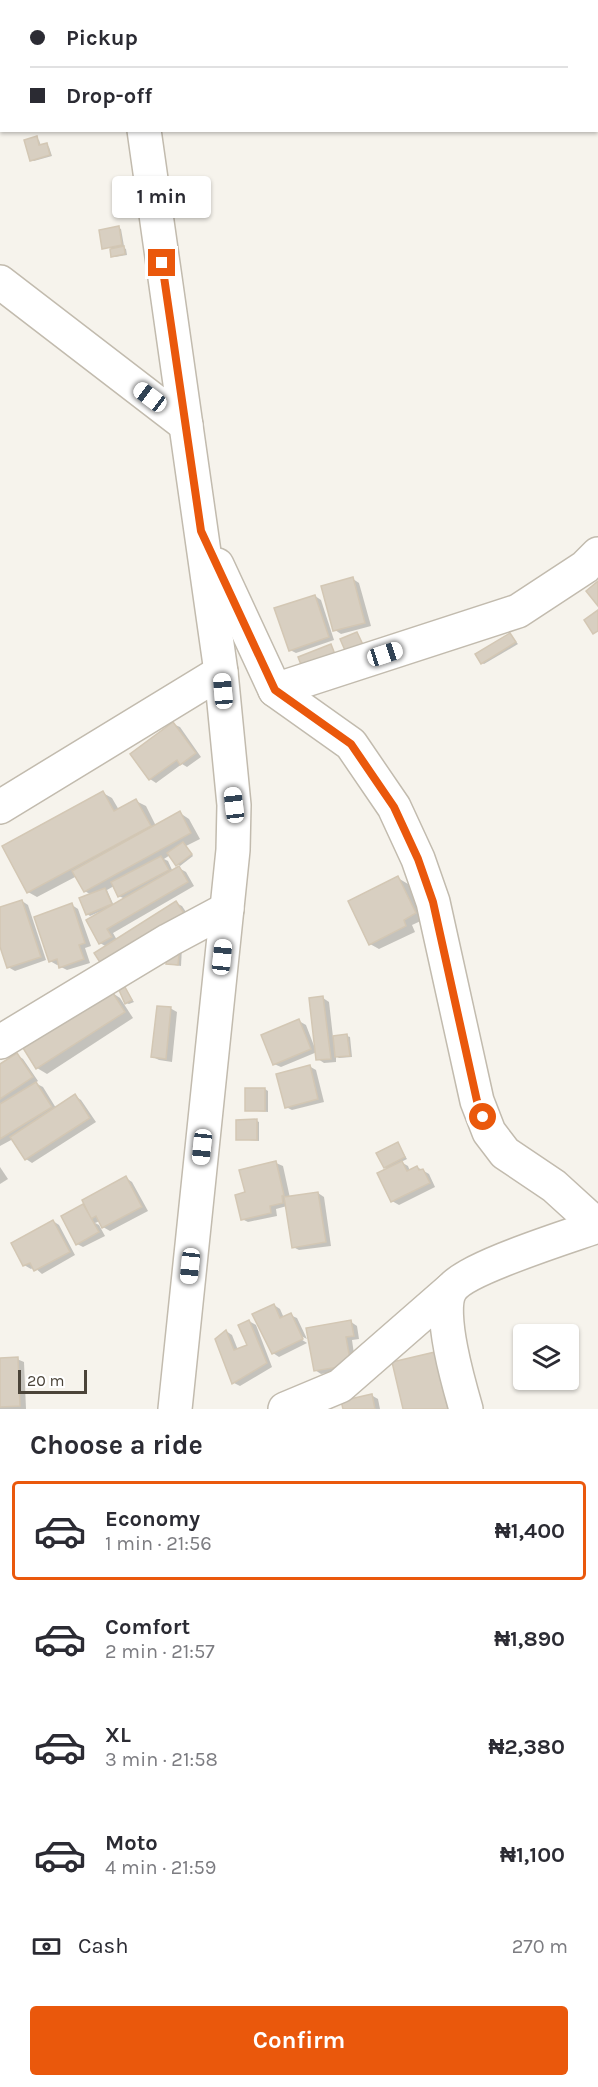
<!DOCTYPE html>
<meta charset="utf-8">
<style>
body{margin:0;font-family:Karla,sans-serif;background:#f7f7f7;color:#2b2b33;height:100vh;display:flex;flex-direction:column;font-size:22px;white-space:nowrap}
*{box-sizing:border-box;margin:0}
p{font-size:20px;color:#7c7c81}
.icon{flex:none;width:33px;height:33px;fill:none;stroke:currentColor;stroke-width:2;stroke-linecap:round;stroke-linejoin:round}
.map{position:relative;height:1409px;overflow:hidden}
.side{display:flex;flex-direction:column;background:#fff;flex:1}
.side>*{flex:none}
.guide{position:absolute;left:0px;top:0px;width:598px;height:132px;box-shadow:0 2px 4px #0004;display:grid;align-content:center;height:132px;padding:0 30px;background:#fff}
.tools{position:absolute;left:513px;top:1324px;display:grid;gap:12px}
.tools a{display:grid;place-items:center;width:66px;height:66px;border-radius:6px;background:#fff;box-shadow:0 2px 4px #0004;font-size:30px}
.scale{position:absolute;left:18px;bottom:15px;width:69px;box-sizing:border-box;padding-left:6px;border:3px solid #4b4439;border-top:0;font-size:16px;line-height:21px;white-space:nowrap;color:#4b4439;-webkit-text-stroke:4px #fff;paint-order:stroke}
.end{position:absolute;width:27px;height:27px;margin:-14px;border:8px solid #ea580c;background:#fff;box-shadow:0 0 0 3px #fff}
.from{border-radius:50%}
.bubble{position:absolute;height:42px;border-radius:6px;background:#fff;box-shadow:0 2px 4px #0004;font-size:20px;font-weight:700;line-height:42px;text-align:center}
.car{position:absolute;width:18px;height:36px;margin:-18px -9px;border-radius:8px;box-shadow:0 0 4px 2px #0007;background:linear-gradient(#fff 24%,#345 0 40%,#fff 0 76%,#345 0 86%,#fff 0)}
.guide b{display:flex;align-items:center;gap:21px;height:57px;font-size:22px}
.guide b+b{border-top:2px solid #e1e1e2}
.guide i{width:15px;height:15px;background:#2b2b33}
ul{padding:0;list-style:none}
li{display:flex;align-items:center;gap:18px;height:99px;margin:0 12px 9px;padding:0 18px;border:3px solid transparent;border-radius:6px}
li div{flex:1}
li b{display:block;font-size:22px}
li em{font-style:normal;font-weight:700}
li.selected{border-color:#ea580c}
li>.icon{width:54px;height:54px;stroke-width:1.5}
h2{padding:0 30px;font-size:27px;line-height:72px}
.pay{display:flex;align-items:center;gap:15px;height:66px;padding:0 30px;font-size:22px}
.pay p{margin-inline-start:auto}
.primary-button{display:flex;gap:12px;margin-top:auto;padding:12px 30px}
.primary-button a{flex:1;height:69px;border-radius:6px;background:#ea580c;color:#fff;font-size:24px;font-weight:700;line-height:69px;text-align:center}
.map>svg:first-child{display:block}
.shadow{fill:#0003;fill-rule:evenodd}
.building{fill:#d8cfc1;stroke:#d3c7b4;stroke-width:1.5}
.lines{fill:none;stroke-linecap:round;stroke-linejoin:round}
.minor-casing{stroke:#c2bbae;stroke-width:36}
.minor{stroke:#fff;stroke-width:33}
.route{stroke:#ea580c;stroke-width:8}
</style>
<div class="map">
<svg width="598" height="1409" viewBox="0 0 598 1409">
<rect width="100%" height="100%" fill="#f6f3ec"/>
<g class="shadow">
<rect x="185" y="0" width="106" height="2"/>
<polygon points="36,138 39,140 41,146 47,145 49,147 52,156 34,161 31,160"/>
<polygon points="118,228 121,229 124,246 121,246 126,249 127,255 115,257 113,256 111,248 103,248"/>
<polygon points="353,579 359,583 371,626 341,634 335,630"/>
<polygon points="315,596 321,600 334,640 296,653 290,650"/>
<polygon points="510,635 518,644 484,664 482,663"/>
<polygon points="173,724 180,727 201,757 187,767 182,764 156,783 150,779"/>
<path d="M103,793L112,798L119,810L136,801L146,806L156,826L180,813L189,819L200,839L186,846L193,856L180,866L170,855L164,859L168,861L173,872L179,868L186,872L194,886L113,933L117,940L176,903L182,906L190,918L107,947L100,943V914L99,912L90,916L87,914L91,895L85,891L77,876L37,897L28,892ZM114,886L119,896L125,899L114,906L107,890Z"/>
<polygon points="398,878 408,884 425,919 412,925 415,932 379,949 370,944"/>
<polygon points="22,901 28,905 46,960 15,971 8,967 0,943 0,909"/>
<polygon points="72,905 78,909 91,946 85,948 90,963 67,970 61,967 60,964 57,965 50,961"/>
<polygon points="182,947 181,966 167,964"/>
<polygon points="125,989 134,1002 129,1004 126,1003"/>
<polygon points="111,992 120,998 133,1018 47,1074 37,1068 25,1049"/>
<polygon points="323,998 329,1002 333,1037 347,1036 350,1037 352,1057 339,1058 336,1056 336,1062 324,1063 318,1059 317,1052 281,1067 274,1064 299,1021 306,1025 316,1051"/>
<polygon points="170,1008 177,1012 172,1062 159,1060 153,1057"/>
<polygon points="17,1055 23,1059 38,1081 35,1083 43,1087 56,1108 75,1096 81,1100 96,1122 32,1163 26,1159 13,1139 0,1146 0,1066"/>
<polygon points="309,1066 316,1070 324,1102 292,1110 286,1107"/>
<polygon points="265,1089 268,1091 268,1112 247,1110"/>
<polygon points="257,1121 259,1122 259,1141 238,1139"/>
<polygon points="398,1144 407,1159 401,1162 408,1166 410,1171 417,1167 429,1174 435,1187 399,1205 392,1201 388,1169 385,1167"/>
<polygon points="276,1163 283,1166 290,1198 318,1193 324,1197 331,1246 299,1250 293,1247 287,1206 276,1209 277,1216 248,1222 242,1219 247,1193"/>
<polygon points="0,1167 8,1179 0,1184"/>
<polygon points="126,1178 132,1182 148,1211 110,1231 103,1227 100,1221 95,1223 99,1225 105,1236 83,1247 77,1244 63,1217 86,1205"/>
<polygon points="53,1221 59,1225 75,1255 42,1274 34,1267 31,1269 24,1265"/>
<polygon points="274,1305 280,1309 284,1318 290,1315 297,1318 307,1339 297,1334 296,1336 307,1343 279,1357 273,1353"/>
<polygon points="249,1321 256,1325 272,1367 240,1386 234,1383 226,1331 232,1335 238,1350 248,1346"/>
<polygon points="351,1322 357,1326 359,1339 352,1340 356,1368 321,1374 315,1370"/>
<polygon points="568,1353 573,1354 574,1368 568,1368"/>
<polygon points="17,1359 24,1362 26,1409 0,1409 0,1360"/>
<polygon points="371,1395 378,1399 380,1409 344,1409"/>
</g>
<g class="building">
<rect x="183" y="0" width="26" height="2"/>
<polygon points="213,0 282,0 274,2"/>
<polygon points="37,136 39,145 47,143 50,155 30,161 24,140"/>
<polygon points="119,226 122,245 102,249 99,230"/>
<polygon points="124,246 125,254 111,257 110,249"/>
<polygon points="353,577 365,623 333,631 321,586"/>
<polygon points="598,581 598,606 586,591"/>
<polygon points="315,595 329,637 289,651 274,608"/>
<polygon points="598,610 598,631 593,634 584,620"/>
<polygon points="357,632 364,647 347,655 340,639"/>
<polygon points="510,633 516,642 481,664 475,654"/>
<polygon points="331,644 336,657 303,670 298,657"/>
<polygon points="173,722 196,753 180,765 177,760 149,780 130,754"/>
<polygon points="103,791 114,811 136,799 151,826 27,893 2,846"/>
<polygon points="180,811 191,833 84,892 72,871"/>
<polygon points="183,842 192,854 176,866 167,853"/>
<polygon points="161,856 169,870 118,897 111,882"/>
<polygon points="179,866 188,882 107,929 112,937 99,944 86,920"/>
<polygon points="398,876 416,913 404,920 406,926 369,945 348,901"/>
<polygon points="105,888 112,904 86,915 79,898"/>
<polygon points="22,900 41,957 7,968 0,947 0,907"/>
<polygon points="176,901 185,915 103,967 94,953"/>
<polygon points="72,903 85,943 79,945 84,959 59,968 57,959 49,962 34,917"/>
<polygon points="168,943 180,944 178,965 166,964"/>
<polygon points="125,987 132,1000 125,1004 119,990"/>
<polygon points="111,990 125,1012 36,1069 23,1048"/>
<polygon points="323,996 331,1059 316,1060 309,998"/>
<polygon points="157,1006 171,1007 166,1059 151,1057"/>
<polygon points="299,1019 311,1049 273,1065 261,1035"/>
<polygon points="347,1034 350,1056 335,1057 333,1036"/>
<polygon points="17,1053 33,1077 0,1099 0,1064"/>
<polygon points="310,1065 318,1099 285,1108 276,1074"/>
<polygon points="36,1082 52,1107 0,1139 0,1104"/>
<rect x="245" y="1088" width="20" height="23"/>
<polygon points="75,1094 90,1118 25,1160 10,1137"/>
<polygon points="257,1119 257,1140 236,1140 236,1120"/>
<polygon points="398,1142 405,1157 384,1168 376,1153"/>
<polygon points="276,1161 284,1195 282,1196 283,1203 270,1206 271,1213 241,1220 235,1195 245,1192 239,1170"/>
<polygon points="402,1161 407,1171 417,1166 419,1170 423,1169 430,1183 391,1202 377,1173"/>
<polygon points="126,1176 142,1207 102,1228 96,1216 91,1219 82,1200"/>
<polygon points="318,1192 326,1242 292,1248 284,1197"/>
<polygon points="83,1204 99,1232 76,1245 61,1216"/>
<polygon points="53,1220 70,1252 34,1271 30,1263 23,1266 11,1243"/>
<polygon points="274,1304 280,1318 291,1313 303,1339 272,1354 252,1314"/>
<polygon points="249,1320 267,1363 232,1384 215,1339 226,1330 234,1350 247,1345 238,1325"/>
<polygon points="351,1320 354,1336 346,1337 351,1365 314,1371 306,1328"/>
<polygon points="568,1351 571,1351 572,1367 568,1368"/>
<polygon points="435,1352 448,1409 403,1409 392,1362"/>
<polygon points="18,1357 20,1406 0,1407 0,1358"/>
<polygon points="372,1394 375,1409 343,1409 341,1401"/>
</g>
<g class="lines">
<g class="minor-casing">
<g id="minor">
<polyline points="134,0 134,2"/>
<polyline points="144,130 221,672 234,805 233,850 175,1409"/>
<polyline points="0,282 186,425"/>
<polyline points="217,565 275,690 351,744 394,807 418,859 433,902 477,1101 489,1132 505,1153 554,1186 598,1226"/>
<polyline points="275,690 518,611 585,567 598,554"/>
<polyline points="0,807 221,672"/>
<polyline points="0,1042 169,940 227,909"/>
<polyline points="285,1409 340,1386 450,1290"/>
<path d="M466,1409C459,1385 438,1313 450,1291C462,1269 570,1236 598,1226"/>
</g>
</g>
<use href="#minor" class="minor"/>
</g>
<g class="lines">
<polyline class="route" points="162,263 201,531 275,690 351,744 394,807 418,859 433,902 477,1101 483,1117"/>
</g>
</svg>
<div class="tools">
<a><svg class="icon" aria-label="layers" viewBox="0 0 24 24"><path d="M12 4l9 5-9 5-9-5zM3 14l9 5 9-5"/></svg></a>
</div>
<div class="scale">20 m</div>
<i class="end from" style="left:483px;top:1117px"></i>
<i class="end" style="left:162px;top:263px"></i>
<div class="bubble" style="left:112px;top:176px;width:99px">1 min</div>
<i class="car" style="left:150px;top:397px;rotate:307deg"></i>
<i class="car" style="left:385px;top:654px;rotate:72deg"></i>
<i class="car" style="left:223px;top:691px;rotate:355deg"></i>
<i class="car" style="left:234px;top:805px;rotate:353deg"></i>
<i class="car" style="left:222px;top:957px;rotate:6deg"></i>
<i class="car" style="left:202px;top:1147px;rotate:186deg"></i>
<i class="car" style="left:190px;top:1266px;rotate:186deg"></i>
<div class="guide">
<b><i class="from"></i>Pickup</b>
<b><i></i>Drop-off</b>
</div>
</div>
<section class="side">
<h2>Choose a ride</h2>
<ul>
<li class="selected"><svg class="icon" aria-label="car" viewBox="0 0 24 24"><path d="M5 17H2v-5l4-1 3-4h7l3 4 3 1v5h-3M9 17h6M6 11h13"/><circle cx="7" cy="17" r="2"/><circle cx="17" cy="17" r="2"/></svg><div><b>Economy</b><p>1 min · 21:56</p></div><em>₦1,400</em></li>
<li><svg class="icon" aria-label="car" viewBox="0 0 24 24"><path d="M5 17H2v-5l4-1 3-4h7l3 4 3 1v5h-3M9 17h6M6 11h13"/><circle cx="7" cy="17" r="2"/><circle cx="17" cy="17" r="2"/></svg><div><b>Comfort</b><p>2 min · 21:57</p></div><em>₦1,890</em></li>
<li><svg class="icon" aria-label="car" viewBox="0 0 24 24"><path d="M5 17H2v-5l4-1 3-4h7l3 4 3 1v5h-3M9 17h6M6 11h13"/><circle cx="7" cy="17" r="2"/><circle cx="17" cy="17" r="2"/></svg><div><b>XL</b><p>3 min · 21:58</p></div><em>₦2,380</em></li>
<li><svg class="icon" aria-label="car" viewBox="0 0 24 24"><path d="M5 17H2v-5l4-1 3-4h7l3 4 3 1v5h-3M9 17h6M6 11h13"/><circle cx="7" cy="17" r="2"/><circle cx="17" cy="17" r="2"/></svg><div><b>Moto</b><p>4 min · 21:59</p></div><em>₦1,100</em></li>
</ul>
<div class="pay"><svg class="icon" aria-label="cash" viewBox="0 0 24 24"><path d="M3 7h18v10H3z"/><circle cx="12" cy="12" r="2"/></svg>Cash<p>270 m</p></div>
<div class="primary-button"><a>Confirm</a></div>
</section>
